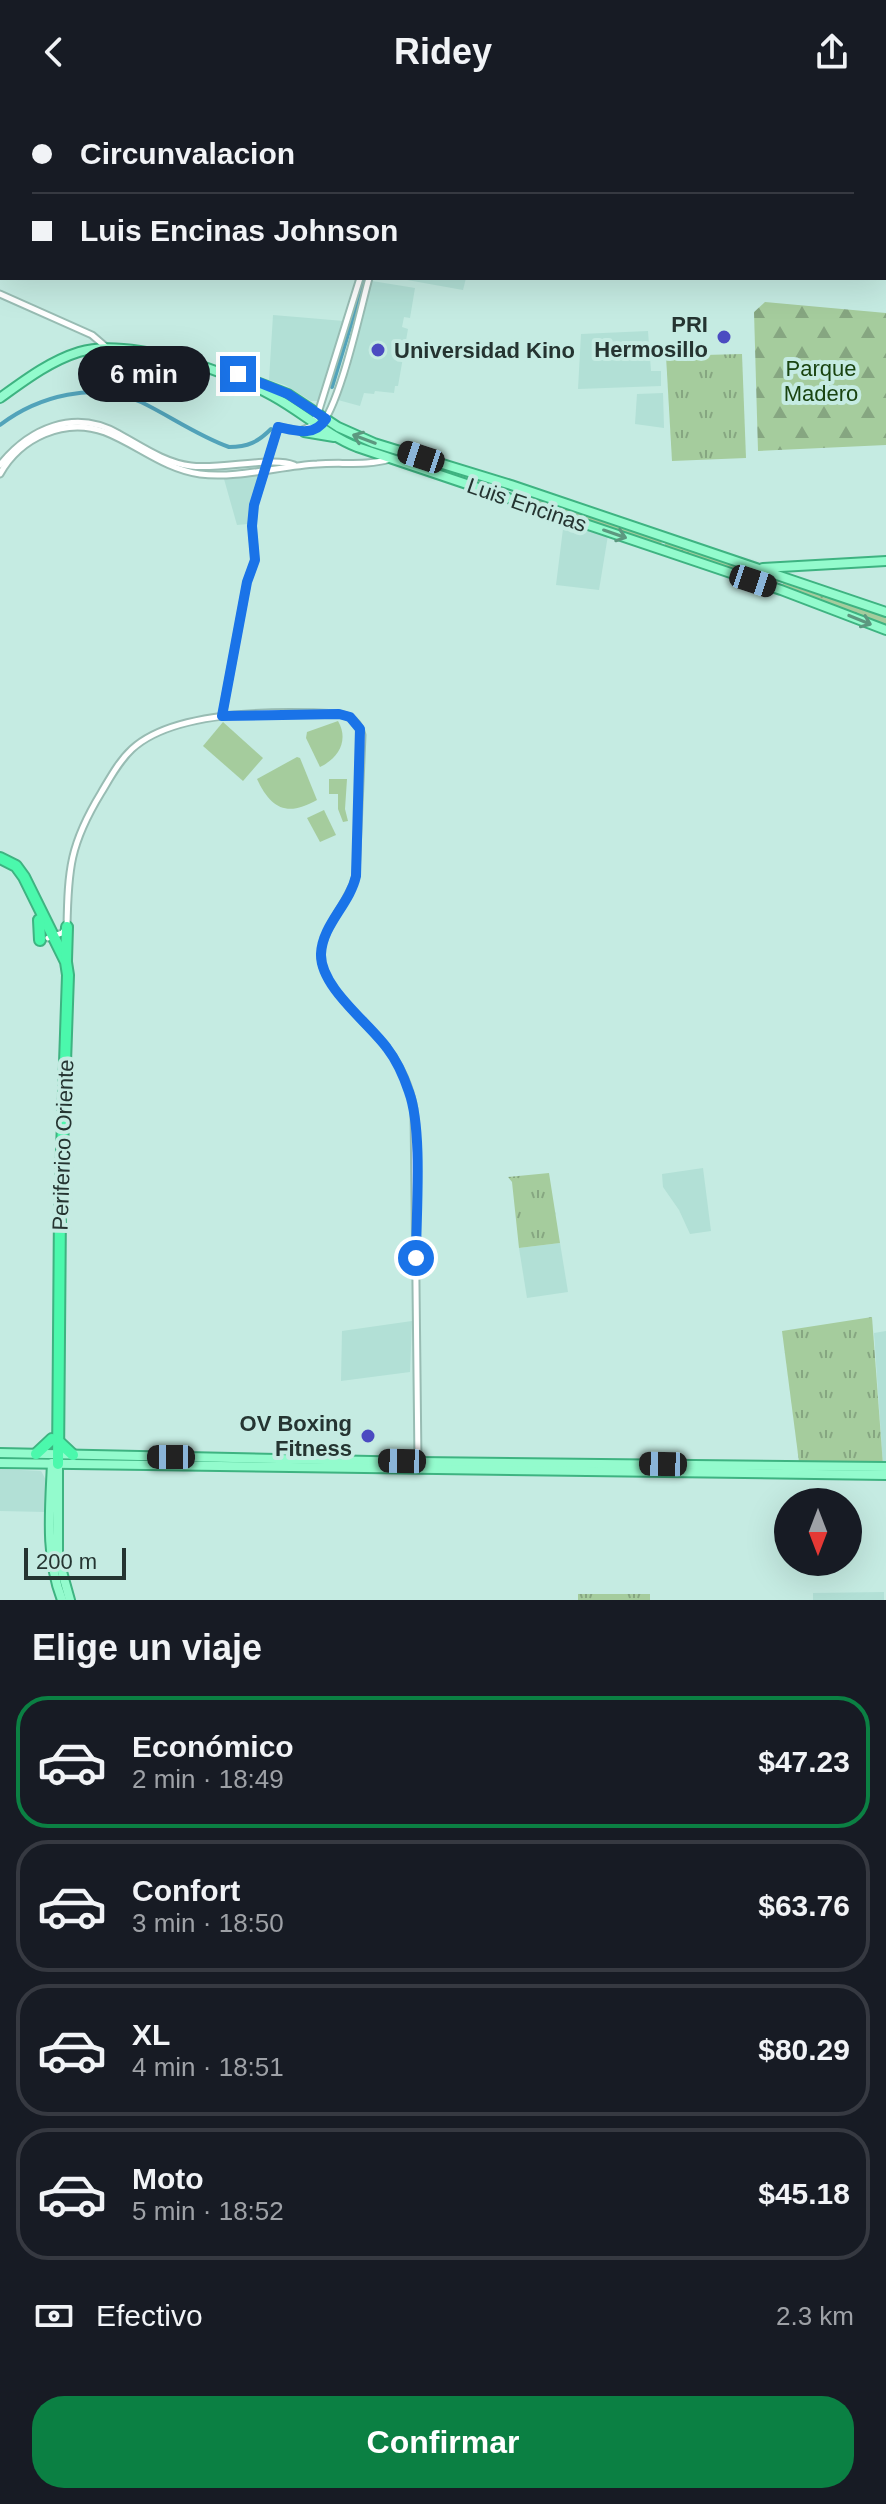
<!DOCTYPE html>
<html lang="es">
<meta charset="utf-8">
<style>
body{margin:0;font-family:Arial,sans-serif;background:#242831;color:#f1f3f6;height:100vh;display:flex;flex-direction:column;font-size:30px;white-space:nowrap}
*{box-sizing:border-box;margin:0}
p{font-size:26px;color:#9ea1a6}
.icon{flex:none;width:44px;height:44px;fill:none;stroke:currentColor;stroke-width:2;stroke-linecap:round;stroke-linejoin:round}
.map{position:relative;height:1496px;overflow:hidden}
.side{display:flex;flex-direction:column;background:#171b24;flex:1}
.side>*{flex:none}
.banner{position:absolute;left:0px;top:0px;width:886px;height:176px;box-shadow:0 8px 32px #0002;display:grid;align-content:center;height:176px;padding:0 32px;background:#171b24}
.needle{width:52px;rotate:180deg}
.buttons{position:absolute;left:774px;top:1384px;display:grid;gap:16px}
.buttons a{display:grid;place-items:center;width:88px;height:88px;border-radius:50%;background:#171b24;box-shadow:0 8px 32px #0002;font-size:40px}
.scale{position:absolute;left:24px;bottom:20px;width:102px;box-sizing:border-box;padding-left:8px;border:4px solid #253431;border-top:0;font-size:22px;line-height:28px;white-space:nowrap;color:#253431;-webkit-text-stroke:6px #c5ebe2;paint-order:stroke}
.end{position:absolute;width:36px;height:36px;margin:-18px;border:10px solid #1a73e8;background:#fff;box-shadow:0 0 0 4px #fff}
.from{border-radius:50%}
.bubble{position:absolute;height:56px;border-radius:28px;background:#171b24;box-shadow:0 8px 32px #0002;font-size:26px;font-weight:800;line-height:56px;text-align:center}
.car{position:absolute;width:24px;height:48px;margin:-24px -12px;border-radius:10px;box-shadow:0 0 6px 2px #0007;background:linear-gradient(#222 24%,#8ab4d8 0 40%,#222 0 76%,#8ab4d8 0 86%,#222 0)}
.banner b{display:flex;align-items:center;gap:28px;height:76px;font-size:30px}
.banner b+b{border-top:2px solid #363941}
.banner i{width:20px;height:20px;background:#f1f3f6}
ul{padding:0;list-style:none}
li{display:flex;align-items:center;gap:24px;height:132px;margin:0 16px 12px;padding:0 16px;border:4px solid #363941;border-radius:32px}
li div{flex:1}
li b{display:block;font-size:30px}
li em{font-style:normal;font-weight:800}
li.current{border-color:#0b8043}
li>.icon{width:72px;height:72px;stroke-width:1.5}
h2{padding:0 32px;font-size:36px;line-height:96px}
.pay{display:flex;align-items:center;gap:20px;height:88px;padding:0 32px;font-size:30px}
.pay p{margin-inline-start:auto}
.action{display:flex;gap:16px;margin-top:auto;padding:16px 32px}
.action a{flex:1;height:92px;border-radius:32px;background:#0b8043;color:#fff;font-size:32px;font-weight:800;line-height:92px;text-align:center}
header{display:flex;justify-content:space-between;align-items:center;height:104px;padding:0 32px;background:#171b24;font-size:36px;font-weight:800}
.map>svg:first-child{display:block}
.built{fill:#b2e0d6}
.grass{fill:url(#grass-tufts)}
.forest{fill:url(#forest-firs)}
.pitch{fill:#a5cc9d}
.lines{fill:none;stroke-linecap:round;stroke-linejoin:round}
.canal{stroke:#52a3ba;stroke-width:4}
.minor-casing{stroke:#98bcb3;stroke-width:9}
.major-casing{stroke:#3eb381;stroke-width:12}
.highway-casing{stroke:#3eb381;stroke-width:14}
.minor{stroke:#fff;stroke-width:5}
.major{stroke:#93fbcd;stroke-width:8}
.highway{stroke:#4bf8ac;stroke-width:10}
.oneway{stroke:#5c987f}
.route{stroke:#1a73e8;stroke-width:10}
.poi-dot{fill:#4b4bc1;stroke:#c5ebe2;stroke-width:3}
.labels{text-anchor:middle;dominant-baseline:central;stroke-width:8;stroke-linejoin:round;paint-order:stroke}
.poi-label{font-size:22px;font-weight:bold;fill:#253431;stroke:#c5ebe2;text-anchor:end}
.park-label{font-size:22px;fill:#194310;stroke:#c5ebe2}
.street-label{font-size:22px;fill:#253431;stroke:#c5ebe2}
</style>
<header><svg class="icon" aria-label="back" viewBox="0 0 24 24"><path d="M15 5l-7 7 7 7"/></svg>Ridey<svg class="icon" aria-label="share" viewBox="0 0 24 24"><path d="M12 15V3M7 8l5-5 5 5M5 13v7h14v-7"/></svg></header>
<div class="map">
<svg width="886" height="1496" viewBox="0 0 886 1496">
<defs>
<pattern id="grass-tufts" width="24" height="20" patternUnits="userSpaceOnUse" patternTransform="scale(2)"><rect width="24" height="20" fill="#a5cc9d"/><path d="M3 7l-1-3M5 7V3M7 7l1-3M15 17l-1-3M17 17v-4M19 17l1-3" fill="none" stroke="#86a681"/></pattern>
<pattern id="forest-firs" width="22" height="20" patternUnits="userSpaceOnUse" patternTransform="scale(2)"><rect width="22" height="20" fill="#a5cc9d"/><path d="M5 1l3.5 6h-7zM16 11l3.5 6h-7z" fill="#86a681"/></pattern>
</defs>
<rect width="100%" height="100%" fill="#c5ebe2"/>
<g class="built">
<polygon points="396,174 466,174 463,186"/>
<polygon points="372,177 415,184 410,214 404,213 402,223 408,225 398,282 395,282 394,289 375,287 374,290 364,289 360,302 338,296 345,271 349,268 351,259 349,256 359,218 364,212 362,209"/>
<polygon points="273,211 344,217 321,295 318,297 311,297 285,281 269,276"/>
<polygon points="648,227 651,267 661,267 661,282 578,285 581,230"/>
<polygon points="663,289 664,324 635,320 637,290"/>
<polygon points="260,371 248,420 237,421 224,375"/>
<polygon points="564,417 608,431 599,486 556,481"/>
<polygon points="703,1064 711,1127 690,1130 679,1106 663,1083 662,1070"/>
<polygon points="560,1139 568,1188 527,1194 519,1144"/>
<polygon points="412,1217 410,1268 341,1277 342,1227"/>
<polygon points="886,1227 886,1361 883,1361 874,1229"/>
<polygon points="0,1365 41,1367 46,1376 46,1408 0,1407"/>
<polygon points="884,1488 884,1496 813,1496 813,1489"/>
</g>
<g class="grass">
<polygon points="742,250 746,354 672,357 666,252"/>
<polygon points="332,326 507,384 505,390 350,338"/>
<polygon points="513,385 662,435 661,443 511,392"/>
<polygon points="666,437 778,475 778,483 664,444"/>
<polygon points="783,475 886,510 886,522 783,484"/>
<polygon points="549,1069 560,1139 519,1144 512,1078 508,1073"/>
<polygon points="872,1213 883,1361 799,1358 782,1227"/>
<rect x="578" y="1490" width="72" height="6"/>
</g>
<polygon class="forest" points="765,198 886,209 886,341 758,347 754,208"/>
<g class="pitch">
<path d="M338,617C349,636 339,654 320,663L306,634L307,628Z"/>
<polygon points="223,618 263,654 243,677 203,642"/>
<path d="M297,653L300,654L317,696C287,713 271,705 257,675Z"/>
<polygon points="329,675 347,675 345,705 348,717 343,718 338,705 338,690 329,690"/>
<polygon points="324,706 336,731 320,738 307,714"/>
</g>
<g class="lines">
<g class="canal">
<polyline points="522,2 524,0"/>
<polyline points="332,283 365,174"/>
<path d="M0,321C38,292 95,277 141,298C170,312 198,332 229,343C248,343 258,338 271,325"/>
</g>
<g class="minor-casing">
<g id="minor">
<polyline points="833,0 834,2"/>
<polyline points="516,2 518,0"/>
<polyline points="533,2 535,0"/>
<polyline points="884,86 886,88"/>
<polyline points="0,190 92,231 106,243"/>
<path d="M319,324C340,302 360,207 369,174"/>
<polyline points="302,326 311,322 318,309 360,174"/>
<path d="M0,361C29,325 74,304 119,330C141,342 165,359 191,362C220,366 273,352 294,361"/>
<path d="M0,370C20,334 64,313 105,328C138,341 164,365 200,370C235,375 281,362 317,360C340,358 367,362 390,355"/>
<polyline points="222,612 247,478 255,456 252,422 254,401 278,323 306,328"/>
<path d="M48,834L62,829L67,823C68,765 70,740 101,689C110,674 119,657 132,645C175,605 283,607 339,610C351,612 359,619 362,631L356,772C349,799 323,821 321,850C320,882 368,919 387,944C400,961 410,983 414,1005L418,1358"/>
</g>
</g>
<g class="major-casing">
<g id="major">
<polyline points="10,2 14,0"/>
<polyline points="0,6 2,5"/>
<polyline points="236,270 288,290 338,323 374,339 511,381 886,508"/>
<path d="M0,294C25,276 50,257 79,248C128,233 229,267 273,292C302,308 327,331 357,343L781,486L886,526"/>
<polyline points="304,328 334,333"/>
<polyline points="763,464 886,457"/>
<polyline points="0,1349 418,1358 886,1363"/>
<polyline points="0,1359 886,1371"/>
<path d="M52,1359C50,1405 45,1453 62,1496"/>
<polyline points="58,1360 58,1453 70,1496"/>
</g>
</g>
<g class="highway-casing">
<g id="highway">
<polyline points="0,754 16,762 24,773 66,858 68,871 60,1105 58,1360"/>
<polyline points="39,816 40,836"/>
<polyline points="66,856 67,823"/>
<polyline points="58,1337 73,1351"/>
<polyline points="36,1350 52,1335"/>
</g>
</g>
<use href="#minor" class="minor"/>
<use href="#major" class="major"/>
<use href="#highway" class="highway"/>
</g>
<defs><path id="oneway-shaft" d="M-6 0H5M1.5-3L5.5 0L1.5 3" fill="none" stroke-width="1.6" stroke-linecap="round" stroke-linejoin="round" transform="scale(2)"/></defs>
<g class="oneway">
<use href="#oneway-shaft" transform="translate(364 335) rotate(-159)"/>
<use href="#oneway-shaft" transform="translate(615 430) rotate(19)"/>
<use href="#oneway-shaft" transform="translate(860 516) rotate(22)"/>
</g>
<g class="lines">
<path class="route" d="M238,270L288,290L326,315C314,333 297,327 278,323L254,401L252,422L255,456L247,478L222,612L339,610L350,613L360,625L356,772C350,800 322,821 321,850C320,883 369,919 387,944C397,957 404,973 409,988C423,1026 416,1111 416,1154"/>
</g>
<g class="poi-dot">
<circle cx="724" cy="233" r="8"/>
<circle cx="378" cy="246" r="8"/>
<circle cx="368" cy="1332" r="8"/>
</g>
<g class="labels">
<g class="poi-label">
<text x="708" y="220">PRI<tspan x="708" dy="25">Hermosillo</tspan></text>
<text x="394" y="246" text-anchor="start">Universidad Kino</text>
<text x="352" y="1319">OV Boxing<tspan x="352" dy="25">Fitness</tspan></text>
</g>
<g class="park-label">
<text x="821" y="264">Parque<tspan x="821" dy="25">Madero</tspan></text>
</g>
<g class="street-label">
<text transform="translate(527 401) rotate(19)">Luis Encinas</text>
<text transform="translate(63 1041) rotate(-88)">Periferico Oriente</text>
</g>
</g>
</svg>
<div class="buttons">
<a><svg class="needle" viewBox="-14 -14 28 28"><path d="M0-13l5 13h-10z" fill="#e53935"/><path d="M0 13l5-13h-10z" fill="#9ea1a6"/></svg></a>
</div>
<div class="scale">200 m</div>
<i class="end from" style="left:416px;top:1154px"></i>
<i class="end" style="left:238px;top:270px"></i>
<div class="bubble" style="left:78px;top:242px;width:132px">6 min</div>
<i class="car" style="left:421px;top:353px;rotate:288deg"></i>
<i class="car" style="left:753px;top:477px;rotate:108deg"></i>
<i class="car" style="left:171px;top:1353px;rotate:270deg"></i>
<i class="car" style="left:402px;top:1357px;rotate:271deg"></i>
<i class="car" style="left:663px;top:1360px;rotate:271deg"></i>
<div class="banner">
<b><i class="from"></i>Circunvalacion</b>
<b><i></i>Luis Encinas Johnson</b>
</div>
</div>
<section class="side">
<h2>Elige un viaje</h2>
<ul>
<li class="current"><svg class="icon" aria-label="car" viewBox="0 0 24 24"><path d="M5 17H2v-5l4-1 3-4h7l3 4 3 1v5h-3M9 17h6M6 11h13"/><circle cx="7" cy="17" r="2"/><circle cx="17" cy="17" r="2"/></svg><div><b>Económico</b><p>2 min · 18:49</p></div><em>$47.23</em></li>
<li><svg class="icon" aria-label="car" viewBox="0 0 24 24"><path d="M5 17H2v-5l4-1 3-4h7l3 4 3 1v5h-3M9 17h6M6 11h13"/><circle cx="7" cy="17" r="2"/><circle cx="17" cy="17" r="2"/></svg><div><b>Confort</b><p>3 min · 18:50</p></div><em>$63.76</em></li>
<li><svg class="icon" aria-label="car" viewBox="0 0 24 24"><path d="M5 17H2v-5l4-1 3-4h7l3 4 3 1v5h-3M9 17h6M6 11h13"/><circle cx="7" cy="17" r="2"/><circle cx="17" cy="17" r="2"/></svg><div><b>XL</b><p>4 min · 18:51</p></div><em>$80.29</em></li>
<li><svg class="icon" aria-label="car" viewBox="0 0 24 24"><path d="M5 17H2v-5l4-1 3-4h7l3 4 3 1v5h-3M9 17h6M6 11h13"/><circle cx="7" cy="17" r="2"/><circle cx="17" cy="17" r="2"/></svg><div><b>Moto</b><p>5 min · 18:52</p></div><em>$45.18</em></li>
</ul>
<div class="pay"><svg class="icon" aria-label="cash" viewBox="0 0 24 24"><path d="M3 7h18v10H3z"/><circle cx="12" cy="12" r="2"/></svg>Efectivo<p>2.3 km</p></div>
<div class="action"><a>Confirmar</a></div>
</section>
